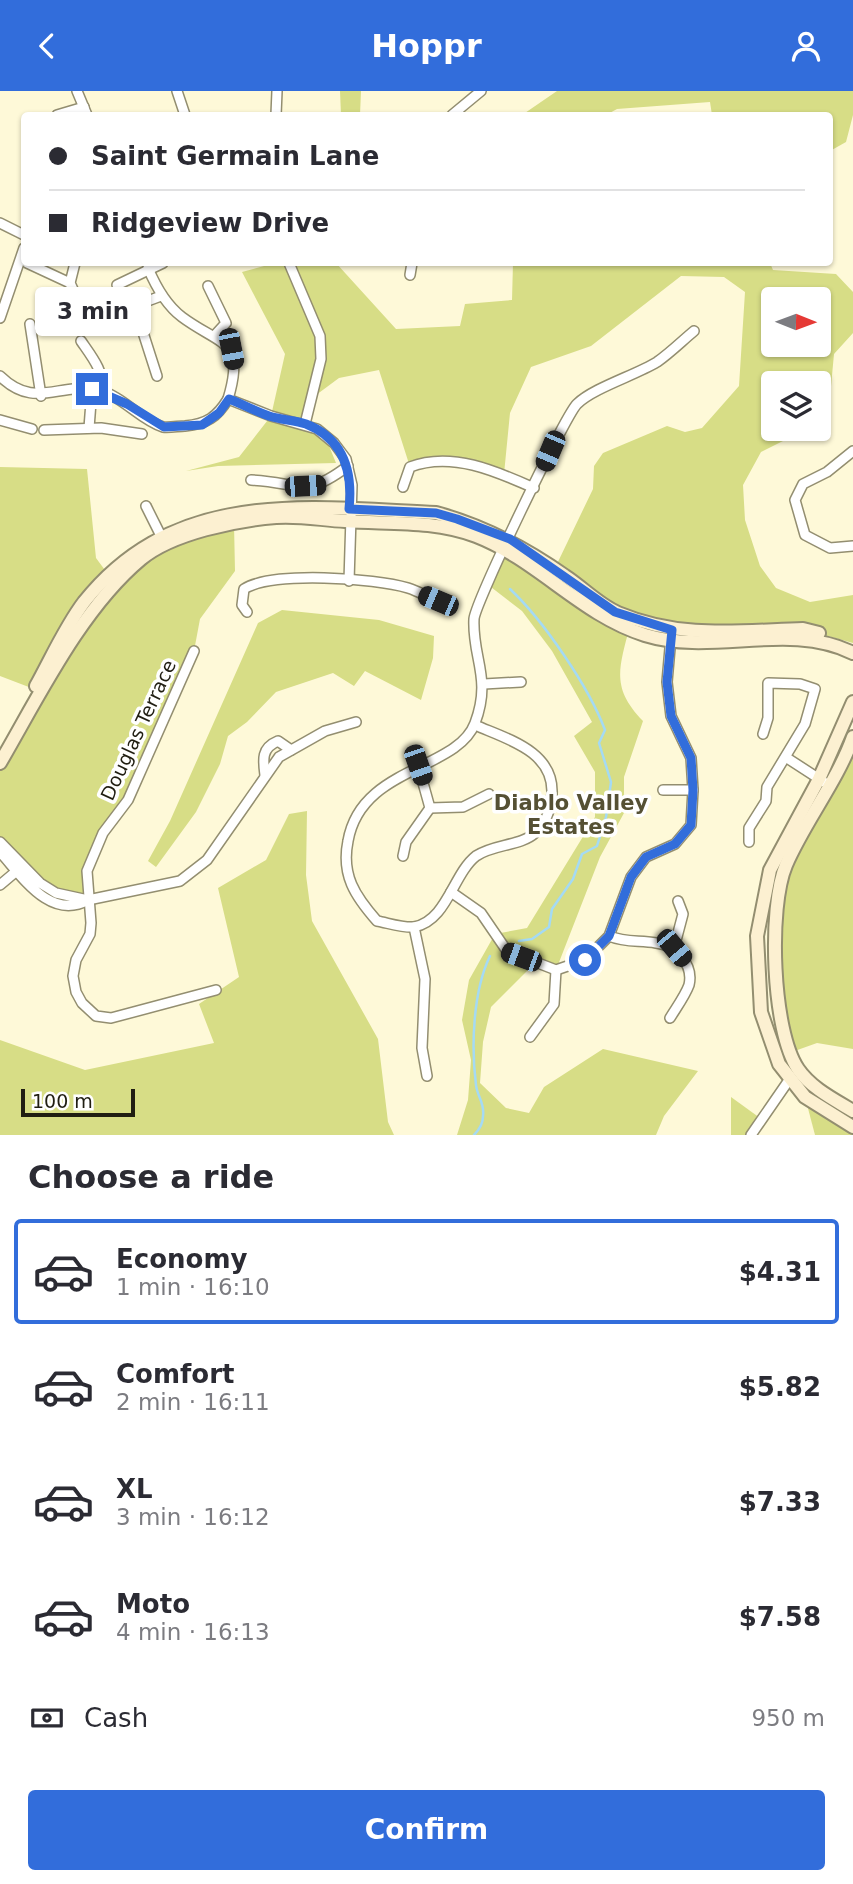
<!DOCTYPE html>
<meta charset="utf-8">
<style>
body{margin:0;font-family:"DejaVu Sans",sans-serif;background:#f2f2f3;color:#2b2b33;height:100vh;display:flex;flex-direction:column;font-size:26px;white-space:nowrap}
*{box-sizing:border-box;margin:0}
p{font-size:23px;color:#7c7c81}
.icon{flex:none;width:38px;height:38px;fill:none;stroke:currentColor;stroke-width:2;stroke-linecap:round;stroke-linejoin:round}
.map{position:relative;height:1044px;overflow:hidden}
.details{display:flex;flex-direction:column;background:#fff;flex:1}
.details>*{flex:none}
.hud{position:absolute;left:21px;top:21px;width:812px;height:154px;border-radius:7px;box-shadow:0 2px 5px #0004;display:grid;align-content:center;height:154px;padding:0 28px;background:#fff}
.needle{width:46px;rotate:91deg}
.tools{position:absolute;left:761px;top:196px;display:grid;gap:14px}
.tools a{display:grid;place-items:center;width:70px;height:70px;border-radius:7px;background:#fff;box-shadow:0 2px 5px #0004;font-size:35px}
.scale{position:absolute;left:21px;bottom:18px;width:114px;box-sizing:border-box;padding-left:7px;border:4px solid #201e12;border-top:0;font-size:19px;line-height:24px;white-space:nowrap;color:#201e12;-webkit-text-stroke:5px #fff;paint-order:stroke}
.end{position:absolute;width:32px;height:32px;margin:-16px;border:9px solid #326ddb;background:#fff;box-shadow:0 0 0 4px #fff}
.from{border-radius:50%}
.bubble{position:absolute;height:49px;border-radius:7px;background:#fff;box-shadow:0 2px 5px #0004;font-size:23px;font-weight:700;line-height:49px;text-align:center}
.car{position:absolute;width:21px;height:42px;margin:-21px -10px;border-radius:9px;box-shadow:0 0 5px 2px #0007;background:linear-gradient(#222 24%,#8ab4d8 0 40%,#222 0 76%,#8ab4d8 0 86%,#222 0)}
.hud b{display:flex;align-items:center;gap:24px;height:66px;font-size:26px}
.hud b+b{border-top:2px solid #e1e1e2}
.hud i{width:18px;height:18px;background:#2b2b33}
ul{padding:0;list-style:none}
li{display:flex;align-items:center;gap:21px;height:105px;margin:0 14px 10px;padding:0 14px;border:4px solid transparent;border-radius:7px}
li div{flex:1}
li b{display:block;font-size:26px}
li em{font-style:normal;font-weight:700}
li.current{border-color:#326ddb}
li>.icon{width:63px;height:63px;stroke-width:1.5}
h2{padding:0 28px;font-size:32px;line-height:84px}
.pay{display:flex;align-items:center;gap:18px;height:77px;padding:0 28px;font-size:26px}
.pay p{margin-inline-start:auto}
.cta{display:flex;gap:14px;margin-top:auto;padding:14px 28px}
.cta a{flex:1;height:80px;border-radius:7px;background:#326ddb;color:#fff;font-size:28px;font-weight:700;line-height:80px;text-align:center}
header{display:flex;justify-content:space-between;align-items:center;height:91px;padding:0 28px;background:#326ddb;color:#fff;font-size:32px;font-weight:700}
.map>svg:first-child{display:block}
.green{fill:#d7dd86;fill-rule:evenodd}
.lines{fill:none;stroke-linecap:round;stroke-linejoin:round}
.stream{stroke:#a4daf4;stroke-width:2.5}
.street-casing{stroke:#938e70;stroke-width:12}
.secondary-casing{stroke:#938e70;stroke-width:16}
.street{stroke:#fff;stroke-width:9}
.secondary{stroke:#fcf0d1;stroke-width:12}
.route{stroke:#326ddb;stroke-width:9}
.labels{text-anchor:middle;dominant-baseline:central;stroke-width:7;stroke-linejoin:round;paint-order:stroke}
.street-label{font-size:19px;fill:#201e12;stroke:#fff}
.neighbourhood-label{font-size:21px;font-weight:bold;fill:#555034;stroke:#fff}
</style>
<header><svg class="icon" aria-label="back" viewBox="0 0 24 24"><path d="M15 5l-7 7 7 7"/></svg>Hoppr<svg class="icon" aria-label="person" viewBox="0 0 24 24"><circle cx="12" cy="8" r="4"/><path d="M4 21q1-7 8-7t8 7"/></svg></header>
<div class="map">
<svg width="853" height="1044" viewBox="0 0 853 1044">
<rect width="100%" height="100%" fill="#fef9d8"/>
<g class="green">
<polygon points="340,0 361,0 360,24 341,24"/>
<polygon points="557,0 853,0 853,24 846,51 830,60 830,24 712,24 710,11 617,18 606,24 522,24"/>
<path d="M275,172H336L396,238L460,235L465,213L512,209L513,172H770L773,179L836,183L853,201V242L834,263L830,306L819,329V292H774V338H807L761,361L743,394L745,429L760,475L776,497L810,511L853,504V552L803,538L691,542L615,521L555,477L593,398L594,375L603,362L667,335L685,341L702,337L739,295L745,201L724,186L681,185L591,255L531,276L510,322L504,383L427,369L410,376L379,279L339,287L312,307L305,333L325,345L336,372L218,375L186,380L239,366L271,325L285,263L242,181ZM774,208H819V254H774Z"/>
<polygon points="0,376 87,378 96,467 110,486 84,512 34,598 0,585"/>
<polygon points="234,433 235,480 200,528 194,560 128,709 92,761 88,809 56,802 0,751 0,672 93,521 142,467"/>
<path d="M504,460L629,538C619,578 611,597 643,630L624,686V722L600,766L556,879L536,871L491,916L483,951L480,992L506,1017L529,1022L544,996L603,958L698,980L664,1025L656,1044H457L468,1009L471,969L462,929L469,889L495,843L527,837L595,726V681L574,645L592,631L552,560L522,520L487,493Z"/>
<polygon points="282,519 379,529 434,545 433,567 421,609 365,580 354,595 333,582 276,601 247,631 228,645 220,673 196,721 156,776 148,770 170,730 258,532"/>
<polygon points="853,646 853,958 817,952 789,962 777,877 784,777"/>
<polygon points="307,720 306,784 312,830 378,948 388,1031 394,1044 0,1044 0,949 85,979 214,952 199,913 239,886 218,797 266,769 289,723"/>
<polygon points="731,1006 760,1027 751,1044 731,1044"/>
<polygon points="805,1006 853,1036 853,1044 815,1044"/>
</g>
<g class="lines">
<g class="stream">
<path d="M510,498C543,529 589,596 605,639L599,652L611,691L606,726L597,755L582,763L573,788L552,818L549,836L532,848L519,850"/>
<path d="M474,1044C479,1039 483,1032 483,1025C485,1012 477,1005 476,994C471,955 473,900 490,865"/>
</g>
<g class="street-casing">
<g id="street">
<polyline points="77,0 87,24"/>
<polyline points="177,0 185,24"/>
<polyline points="57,24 84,16"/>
<polyline points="276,24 277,0"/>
<polyline points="452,24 481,0"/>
<polyline points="0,132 24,144"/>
<polyline points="27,172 70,192"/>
<polyline points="75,172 70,192 76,205 77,233"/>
<polyline points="289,172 320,245 321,268 305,333"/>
<path d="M148,177C156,196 166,214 182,226C221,255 246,248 228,308"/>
<polyline points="410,184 412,172"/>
<polyline points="117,194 163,172"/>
<polyline points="208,195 226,232 215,244"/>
<polyline points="0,227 24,157"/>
<polyline points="30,233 41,305"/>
<path d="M81,250C92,266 104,280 103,301"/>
<path d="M0,285C35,319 58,291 97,299C122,304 140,329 163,336C169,337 179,335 185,335C207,333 217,326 228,308L271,325L317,338L334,352L346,368L352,394L349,490"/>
<polyline points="157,285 140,232 145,211 161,205"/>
<polyline points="0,329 32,338"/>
<polyline points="89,337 92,298"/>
<polyline points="44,339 101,337 142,343"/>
<polyline points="853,360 827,381 803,393 795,409 805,444 830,457 853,455"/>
<path d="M251,389C300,391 303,409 348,375"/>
<path d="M403,396L410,376C451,360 496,380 534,397"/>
<polyline points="146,415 164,451"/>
<path d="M247,521L242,514L244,498C273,480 374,487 408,497C418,500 428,506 438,510"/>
<polyline points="194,560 128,709 103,742 87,780 91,832 90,843 76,869 73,885 76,901 82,912 96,925 111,927 216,899"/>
<polyline points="484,593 521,591"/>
<path d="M475,634C507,648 554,660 552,703C551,717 546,732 535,742C521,755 493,753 476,765C453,783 447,830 414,836C403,837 388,832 377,830C355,805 341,784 348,750C361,675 457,680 475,632C492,587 472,567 474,528C475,512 565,325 577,313C593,297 636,284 657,271C670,262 682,250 694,240"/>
<polyline points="787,667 824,691"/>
<path d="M265,684C263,669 261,657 278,650L291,659"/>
<polyline points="663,699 693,699"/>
<polyline points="430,717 463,716 489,703"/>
<path d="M0,751L40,792L56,802L88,809C50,830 22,785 0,761"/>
<polyline points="749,751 749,737 766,710 767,696 805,633 815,598 800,593 768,592 768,627 763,643"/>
<polyline points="403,765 406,751 430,717 418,674"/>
<polyline points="0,794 19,778"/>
<polyline points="451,801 481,822 507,860 556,879 585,869 609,845 631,786 646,766 675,753 691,734 693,699 691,667 671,625 667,591 671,546"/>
<polyline points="88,809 180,790 207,769 279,666 325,640 356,631"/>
<polyline points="414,836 425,888 422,957 427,985"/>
<path d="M609,845C626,852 639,849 656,852C675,854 694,873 689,894C685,905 676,917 670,927"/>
<polyline points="674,857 683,823 678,810"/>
<polyline points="530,946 554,913 556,879"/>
<polyline points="751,1044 789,989"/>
</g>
</g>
<g class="secondary-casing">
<g id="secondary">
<path d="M36,595C51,568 65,536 84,511C175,397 306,416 436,422C484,435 524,456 565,485C582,496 599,514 618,522C680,548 738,540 803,538L819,542"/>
<polyline points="853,611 819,688 770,779 757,845 761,921 779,973 805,1006 853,1036"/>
<path d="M853,646C837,691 805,730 786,774C768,816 772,940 798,978C811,997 833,1008 853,1020"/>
<path d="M0,672C39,605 81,518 141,468C172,442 237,429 276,426C299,424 323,429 345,430C389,433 434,429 476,445C538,469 581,524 645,544C713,565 788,530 853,562"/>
</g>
</g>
<use href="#street" class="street"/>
<use href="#secondary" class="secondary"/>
</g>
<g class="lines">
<path class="route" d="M92,298L127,313L164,336L202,334L219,322L229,308C242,313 255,320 269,325C281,329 295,329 306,333C344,348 353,381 349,418L436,422L457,428L510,448L615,521L672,539L667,591L671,625L691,667L693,699L691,734L675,753L646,766L631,786L609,845L585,869"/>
</g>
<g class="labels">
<g class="street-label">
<text transform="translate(138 639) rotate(-65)">Douglas Terrace</text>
</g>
<g class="neighbourhood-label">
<text x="571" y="712">Diablo Valley<tspan x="571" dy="24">Estates</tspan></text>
</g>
</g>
</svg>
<div class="tools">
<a><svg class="needle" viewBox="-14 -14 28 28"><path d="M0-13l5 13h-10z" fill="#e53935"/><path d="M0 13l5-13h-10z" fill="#7c7c81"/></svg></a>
<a><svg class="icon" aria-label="layers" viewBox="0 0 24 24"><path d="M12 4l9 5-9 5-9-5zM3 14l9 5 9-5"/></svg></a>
</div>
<div class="scale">100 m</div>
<i class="end from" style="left:585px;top:869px"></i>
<i class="end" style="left:92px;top:298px"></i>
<div class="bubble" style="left:35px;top:196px;width:116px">3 min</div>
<i class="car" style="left:231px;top:258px;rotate:169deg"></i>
<i class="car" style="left:550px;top:360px;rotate:203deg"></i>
<i class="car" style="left:305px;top:395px;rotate:87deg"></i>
<i class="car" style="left:438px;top:510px;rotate:293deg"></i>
<i class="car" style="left:418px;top:674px;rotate:161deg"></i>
<i class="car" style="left:674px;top:857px;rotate:140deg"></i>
<i class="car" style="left:521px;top:866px;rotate:290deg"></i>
<div class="hud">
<b><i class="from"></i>Saint Germain Lane</b>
<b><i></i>Ridgeview Drive</b>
</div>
</div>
<section class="details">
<h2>Choose a ride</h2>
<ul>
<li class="current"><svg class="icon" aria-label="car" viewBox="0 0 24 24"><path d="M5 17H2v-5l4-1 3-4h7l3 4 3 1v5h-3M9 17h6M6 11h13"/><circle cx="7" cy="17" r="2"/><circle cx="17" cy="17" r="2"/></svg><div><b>Economy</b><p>1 min · 16:10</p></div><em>$4.31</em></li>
<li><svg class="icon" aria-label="car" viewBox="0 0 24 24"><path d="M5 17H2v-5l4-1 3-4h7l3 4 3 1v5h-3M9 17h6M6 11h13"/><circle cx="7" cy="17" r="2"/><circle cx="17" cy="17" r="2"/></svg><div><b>Comfort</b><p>2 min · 16:11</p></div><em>$5.82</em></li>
<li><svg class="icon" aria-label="car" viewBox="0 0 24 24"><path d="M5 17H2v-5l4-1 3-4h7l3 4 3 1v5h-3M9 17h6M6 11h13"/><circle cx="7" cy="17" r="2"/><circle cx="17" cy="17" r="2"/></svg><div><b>XL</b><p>3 min · 16:12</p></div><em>$7.33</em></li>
<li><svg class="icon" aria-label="car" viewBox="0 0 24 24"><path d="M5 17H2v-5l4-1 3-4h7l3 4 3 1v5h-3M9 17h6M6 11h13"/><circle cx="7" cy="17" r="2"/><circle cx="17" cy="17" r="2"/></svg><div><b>Moto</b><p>4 min · 16:13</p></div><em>$7.58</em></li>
</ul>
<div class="pay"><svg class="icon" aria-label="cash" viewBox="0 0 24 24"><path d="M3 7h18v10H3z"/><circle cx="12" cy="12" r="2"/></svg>Cash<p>950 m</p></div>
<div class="cta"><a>Confirm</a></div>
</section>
